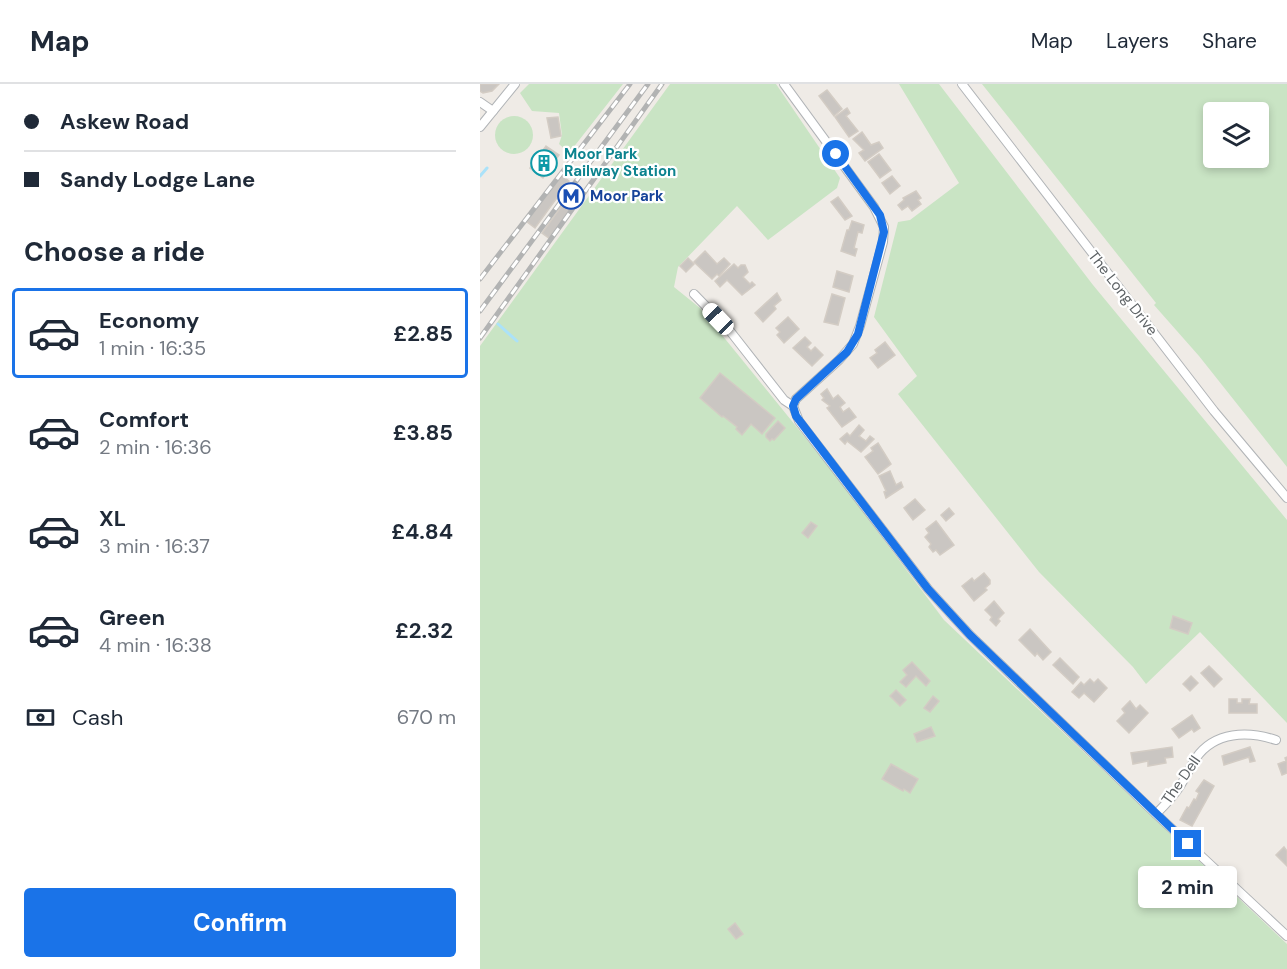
<!DOCTYPE html>
<meta charset="utf-8">
<style>
body{margin:0;font-family:"DM Sans",sans-serif;background:#f6f6f7;color:#1f2937;height:100vh;display:flex;flex-direction:column;font-size:22px;white-space:nowrap}
*{box-sizing:border-box;margin:0}
p{font-size:20px;color:#747a83}
.icon{flex:none;width:33px;height:33px;fill:none;stroke:currentColor;stroke-width:2;stroke-linecap:round;stroke-linejoin:round}
.map{position:relative;flex:1;overflow:hidden}
.side{display:flex;flex-direction:column;background:#fff;width:480px}
.side>*{flex:none}
.banner{display:grid;align-content:center;height:132px;padding:0 24px;background:#fff}
.tools{position:absolute;left:723px;top:18px;display:grid;gap:12px}
.tools a{display:grid;place-items:center;width:66px;height:66px;border-radius:6px;background:#fff;box-shadow:0 3px 9px #0003;font-size:30px}
.end{position:absolute;width:27px;height:27px;margin:-14px;border:8px solid #1a73e8;background:#fff;box-shadow:0 0 0 3px #fff}
.from{border-radius:50%}
.bubble{position:absolute;height:42px;border-radius:6px;background:#fff;box-shadow:0 3px 9px #0003;font-size:20px;font-weight:700;line-height:42px;text-align:center}
.car{position:absolute;width:18px;height:36px;margin:-18px -9px;border-radius:8px;box-shadow:0 0 4px 2px #0007;background:linear-gradient(#fff 24%,#345 0 40%,#fff 0 76%,#345 0 86%,#fff 0)}
.banner b{display:flex;align-items:center;gap:21px;height:57px;font-size:22px}
.banner b+b{border-top:2px solid #e0e1e3}
.banner i{width:15px;height:15px;background:#1f2937}
ul{padding:0;list-style:none}
li{display:flex;align-items:center;gap:18px;height:90px;margin:0 12px 9px;padding:0 12px;border:3px solid transparent;border-radius:6px}
li div{flex:1}
li b{display:block;font-size:22px}
li em{font-style:normal;font-weight:700}
li.on{border-color:#1a73e8}
li>.icon{width:54px;height:54px;stroke-width:1.5}
h2{padding:0 24px;font-size:27px;line-height:72px}
.pay{display:flex;align-items:center;gap:15px;height:66px;padding:0 24px;font-size:22px}
.pay p{margin-inline-start:auto}
.button{display:flex;gap:12px;margin-top:auto;padding:12px 24px}
.button a{flex:1;height:69px;border-radius:6px;background:#1a73e8;color:#fff;font-size:24px;font-weight:700;line-height:69px;text-align:center}
header{display:flex;align-items:center;gap:36px;box-sizing:border-box;height:84px;padding:0 30px;background:#fff;border-bottom:2px solid #e0e1e3}
header strong{font-size:28px}
nav{display:flex;gap:33px;margin-inline-start:auto;font-size:21px}
main{display:flex;flex:1;min-height:0}
.map>svg:first-child{display:block}
.green{fill:#c9e4c4;fill-rule:evenodd}
.lines{fill:none;stroke-linecap:round;stroke-linejoin:round}
.stream{stroke:#abe2f9;stroke-width:3}
.building{fill:#cac6c2;stroke:#d3ccc4;stroke-width:1.5}
.street-casing{stroke:#b1b4b7;stroke-width:10}
.street{stroke:#fff;stroke-width:8}
.rail-casing{stroke:#b2b3b3;stroke-width:5}
.rail{stroke:#fff;stroke-width:3;stroke-dasharray:9;stroke-linecap:butt}
.route{stroke:#1a73e8;stroke-width:8}
.labels{text-anchor:middle;dominant-baseline:central;stroke-width:4.5;stroke-linejoin:round;paint-order:stroke}
.culture-label{font-size:15px;font-weight:bold;fill:#0d838f;stroke:#fff;text-anchor:start}
.transit-label{font-size:15px;font-weight:bold;fill:#164399;stroke:#fff;text-anchor:start}
.street-label{font-size:15px;fill:#5d6265;stroke:#fff}
</style>
<header>
<strong>Map</strong>
<nav><a>Map</a><a>Layers</a><a>Share</a></nav>
</header>
<main>
<section class="side">
<div class="banner">
<b><i class="from"></i>Askew Road</b>
<b><i></i>Sandy Lodge Lane</b>
</div>
<h2>Choose a ride</h2>
<ul>
<li class="on"><svg class="icon" aria-label="car" viewBox="0 0 24 24"><path d="M5 17H2v-5l4-1 3-4h7l3 4 3 1v5h-3M9 17h6M6 11h13"/><circle cx="7" cy="17" r="2"/><circle cx="17" cy="17" r="2"/></svg><div><b>Economy</b><p>1 min · 16:35</p></div><em>£2.85</em></li>
<li><svg class="icon" aria-label="car" viewBox="0 0 24 24"><path d="M5 17H2v-5l4-1 3-4h7l3 4 3 1v5h-3M9 17h6M6 11h13"/><circle cx="7" cy="17" r="2"/><circle cx="17" cy="17" r="2"/></svg><div><b>Comfort</b><p>2 min · 16:36</p></div><em>£3.85</em></li>
<li><svg class="icon" aria-label="car" viewBox="0 0 24 24"><path d="M5 17H2v-5l4-1 3-4h7l3 4 3 1v5h-3M9 17h6M6 11h13"/><circle cx="7" cy="17" r="2"/><circle cx="17" cy="17" r="2"/></svg><div><b>XL</b><p>3 min · 16:37</p></div><em>£4.84</em></li>
<li><svg class="icon" aria-label="car" viewBox="0 0 24 24"><path d="M5 17H2v-5l4-1 3-4h7l3 4 3 1v5h-3M9 17h6M6 11h13"/><circle cx="7" cy="17" r="2"/><circle cx="17" cy="17" r="2"/></svg><div><b>Green</b><p>4 min · 16:38</p></div><em>£2.32</em></li>
</ul>
<div class="pay"><svg class="icon" aria-label="cash" viewBox="0 0 24 24"><path d="M3 7h18v10H3z"/><circle cx="12" cy="12" r="2"/></svg>Cash<p>670 m</p></div>
<div class="button"><a>Confirm</a></div>
</section>
<div class="map">
<svg width="807" height="885" viewBox="0 0 807 885">
<rect width="100%" height="100%" fill="#efebe6"/>
<g class="green">
<polygon points="49,0 143,0 89,69 79,60 82,51 79,29 52,27 40,9"/>
<polygon points="190,0 296,0 360,94 357,104 288,156 257,122 198,183 194,203 220,224 350,384 464,536 807,860 807,885 0,885 0,262"/>
<polygon points="419,0 459,0 613,201 807,436 807,639 720,548 666,600 653,583 559,488 418,310 437,292 394,233 418,138 430,136 479,99"/>
<path d="M502,0H807V383L719,272L674,221L676,219ZM734,28H778V74H734Z"/>
<circle cx="34" cy="51" r="19"/>
</g>
<g class="lines">
<g class="stream">
<polyline points="0,92 7,84"/>
<polyline points="18,240 37,257"/>
</g>
</g>
<g class="building">
<polygon points="0,0 19,0 12,7 3,9 0,7"/>
<polygon points="347,6 362,25 354,32 339,12"/>
<polygon points="367,24 370,29 366,32 378,47 369,53 355,33"/>
<polygon points="78,33 81,52 71,54 67,34"/>
<polygon points="382,48 391,61 399,58 403,64 385,77 379,69 384,66 373,55"/>
<polygon points="66,62 79,71 63,94 50,84"/>
<polygon points="399,70 411,86 400,94 388,78"/>
<polygon points="82,91 89,97 55,144 46,137"/>
<polygon points="412,92 420,102 410,110 402,99"/>
<polygon points="96,102 104,108 70,155 62,149"/>
<polygon points="436,107 441,114 438,116 441,120 432,127 428,122 422,126 418,121 424,116 423,114"/>
<polygon points="358,113 372,132 365,136 351,118"/>
<polygon points="372,137 384,141 382,149 378,148 374,164 377,165 375,172 361,167 367,146 369,146"/>
<polygon points="225,167 237,180 244,174 250,180 239,192 237,190 232,195 214,178"/>
<polygon points="208,174 214,180 206,188 200,182"/>
<polygon points="254,180 258,184 261,181 265,181 268,188 263,193 270,200 272,198 275,201 262,211 247,196 240,203 235,197"/>
<polygon points="357,187 373,192 369,208 353,203"/>
<polygon points="297,209 301,216 294,222 296,225 283,238 275,229"/>
<polygon points="352,210 365,214 358,241 344,238"/>
<polygon points="308,233 319,245 304,259 297,251 300,248 296,244"/>
<polygon points="325,253 331,259 327,263 331,267 335,263 343,271 332,282 313,264"/>
<polygon points="405,258 415,271 398,284 390,274 397,269 395,266"/>
<polygon points="240,289 295,334 282,350 271,340 262,351 256,345 257,343 243,332 242,333 220,314"/>
<polygon points="347,305 353,315 358,311 365,319 360,323 363,328 369,324 376,333 362,343 347,324 350,322 342,316 344,314 341,310"/>
<polygon points="298,337 305,344 294,356 292,355 290,357 286,353 286,350"/>
<polygon points="379,341 384,346 379,352 386,357 390,352 394,355 381,368 367,357 365,360 360,355 367,349 370,352"/>
<polygon points="398,359 411,380 398,390 385,373 393,367 391,364"/>
<polygon points="410,387 416,401 421,398 423,403 406,414 404,408 406,407 399,392"/>
<polygon points="435,415 445,426 433,436 424,424"/>
<polygon points="469,424 474,430 466,437 461,431"/>
<polygon points="456,437 474,461 460,471 456,466 453,468 449,463 451,460 445,453 449,449 446,445"/>
<polygon points="331,438 337,442 328,454 322,449"/>
<polygon points="504,489 510,496 510,500 505,504 507,506 494,517 482,502 492,494 494,497"/>
<polygon points="514,517 524,529 518,535 520,537 516,542 510,536 512,533 505,526"/>
<polygon points="693,532 712,539 708,550 690,544"/>
<polygon points="550,545 571,568 563,576 557,569 555,572 539,556"/>
<polygon points="580,574 599,593 593,600 573,581"/>
<polygon points="432,578 450,597 446,602 436,592 426,603 420,598 427,591 423,586"/>
<polygon points="729,582 742,595 734,603 721,589"/>
<polygon points="711,592 718,599 710,607 703,600"/>
<polygon points="610,595 614,599 618,595 627,604 614,618 604,609 599,614 592,608 601,598 604,601"/>
<polygon points="416,606 426,616 420,622 410,612"/>
<polygon points="453,612 459,617 450,628 444,624"/>
<polygon points="749,615 757,615 757,619 762,619 762,615 770,615 769,620 777,620 777,629 749,629"/>
<polygon points="650,617 656,625 660,621 668,629 649,649 637,637 645,629 642,625"/>
<polygon points="712,631 720,644 714,648 712,645 699,654 692,645"/>
<polygon points="451,643 455,652 437,658 434,650"/>
<polygon points="692,663 693,673 685,674 686,679 668,682 668,677 653,680 651,669"/>
<polygon points="770,663 775,677 770,678 769,673 744,681 742,672"/>
<polygon points="807,673 807,689 802,691 798,680 806,677 805,674"/>
<polygon points="411,680 438,695 430,709 424,705 423,707 402,695"/>
<polygon points="724,696 734,702 712,742 700,736 707,723 709,724 714,715 716,716 719,709 716,707"/>
<polygon points="804,763 807,767 807,782 796,771"/>
<polygon points="255,839 263,850 256,855 248,845"/>
</g>
<g class="lines">
<g class="street-casing">
<g id="street">
<polyline points="304,0 394,123 404,143 403,158 380,242 373,260 359,276 316,315 313,322"/>
<polyline points="482,0 734,327 807,414"/>
<polyline points="0,18 13,27"/>
<polyline points="0,43 35,0"/>
<polyline points="214,210 250,247 304,316 313,322 319,337 448,505 490,551 676,730 807,852"/>
<path d="M676,730C685,721 693,713 700,702C706,693 710,683 716,674C735,647 768,647 796,656"/>
</g>
</g>
<use href="#street" class="street"/>
<g class="rail-casing">
<g id="rail">
<polyline points="0,195 150,0"/>
<polyline points="0,227 168,0"/>
<polyline points="0,254 182,0"/>
</g>
</g>
<use href="#rail" class="rail"/>
</g>
<g class="lines">
<polyline class="route" points="356,70 400,131 404,148 378,250 367,268 316,315 313,322 316,332 448,505 490,551 708,760"/>
</g>
<defs>
<g id="building-ring" transform="scale(1.35)"><circle r="9.5" fill="#fff" stroke="#0f9aa8" stroke-width="1.5"/><path d="M-4-6H4V6H1V3H-1V6H-4ZM-2.5-4.3h1.7v1.8h-1.7ZM.8-4.3h1.7v1.8H.8ZM-2.5-1h1.7V.8h-1.7ZM.8-1h1.7V.8H.8Z" fill="#0f9aa8"/></g>
<g id="metro-ring" transform="scale(1.35)"><circle r="9.5" fill="#fff" stroke="#1a4fb4" stroke-width="1.5"/><path d="M-5.5 5V-5H-3L0 0L3-5H5.5V5H3V-.5L0 4L-3-.5V5Z" fill="#1a4fb4"/></g>
</defs>
<g fill-rule="evenodd">
<use href="#building-ring" x="64" y="79"/>
<use href="#metro-ring" x="91" y="112"/>
</g>
<g class="labels">
<g class="culture-label">
<text x="84" y="70">Moor Park<tspan x="84" dy="17">Railway Station</tspan></text>
</g>
<g class="transit-label">
<text x="110" y="112">Moor Park</text>
</g>
<g class="street-label">
<text transform="translate(643 209) rotate(52)">The Long Drive</text>
<text transform="translate(701 696) rotate(-55)">The Dell</text>
</g>
</g>
</svg>
<div class="tools">
<a><svg class="icon" aria-label="layers" viewBox="0 0 24 24"><path d="M12 4l9 5-9 5-9-5zM3 14l9 5 9-5"/></svg></a>
</div>
<i class="end from" style="left:356px;top:70px"></i>
<i class="end" style="left:708px;top:760px"></i>
<div class="bubble" style="left:658px;top:782px;width:99px">2 min</div>
<i class="car" style="left:238px;top:235px;rotate:316deg"></i>
</div>
</main>
